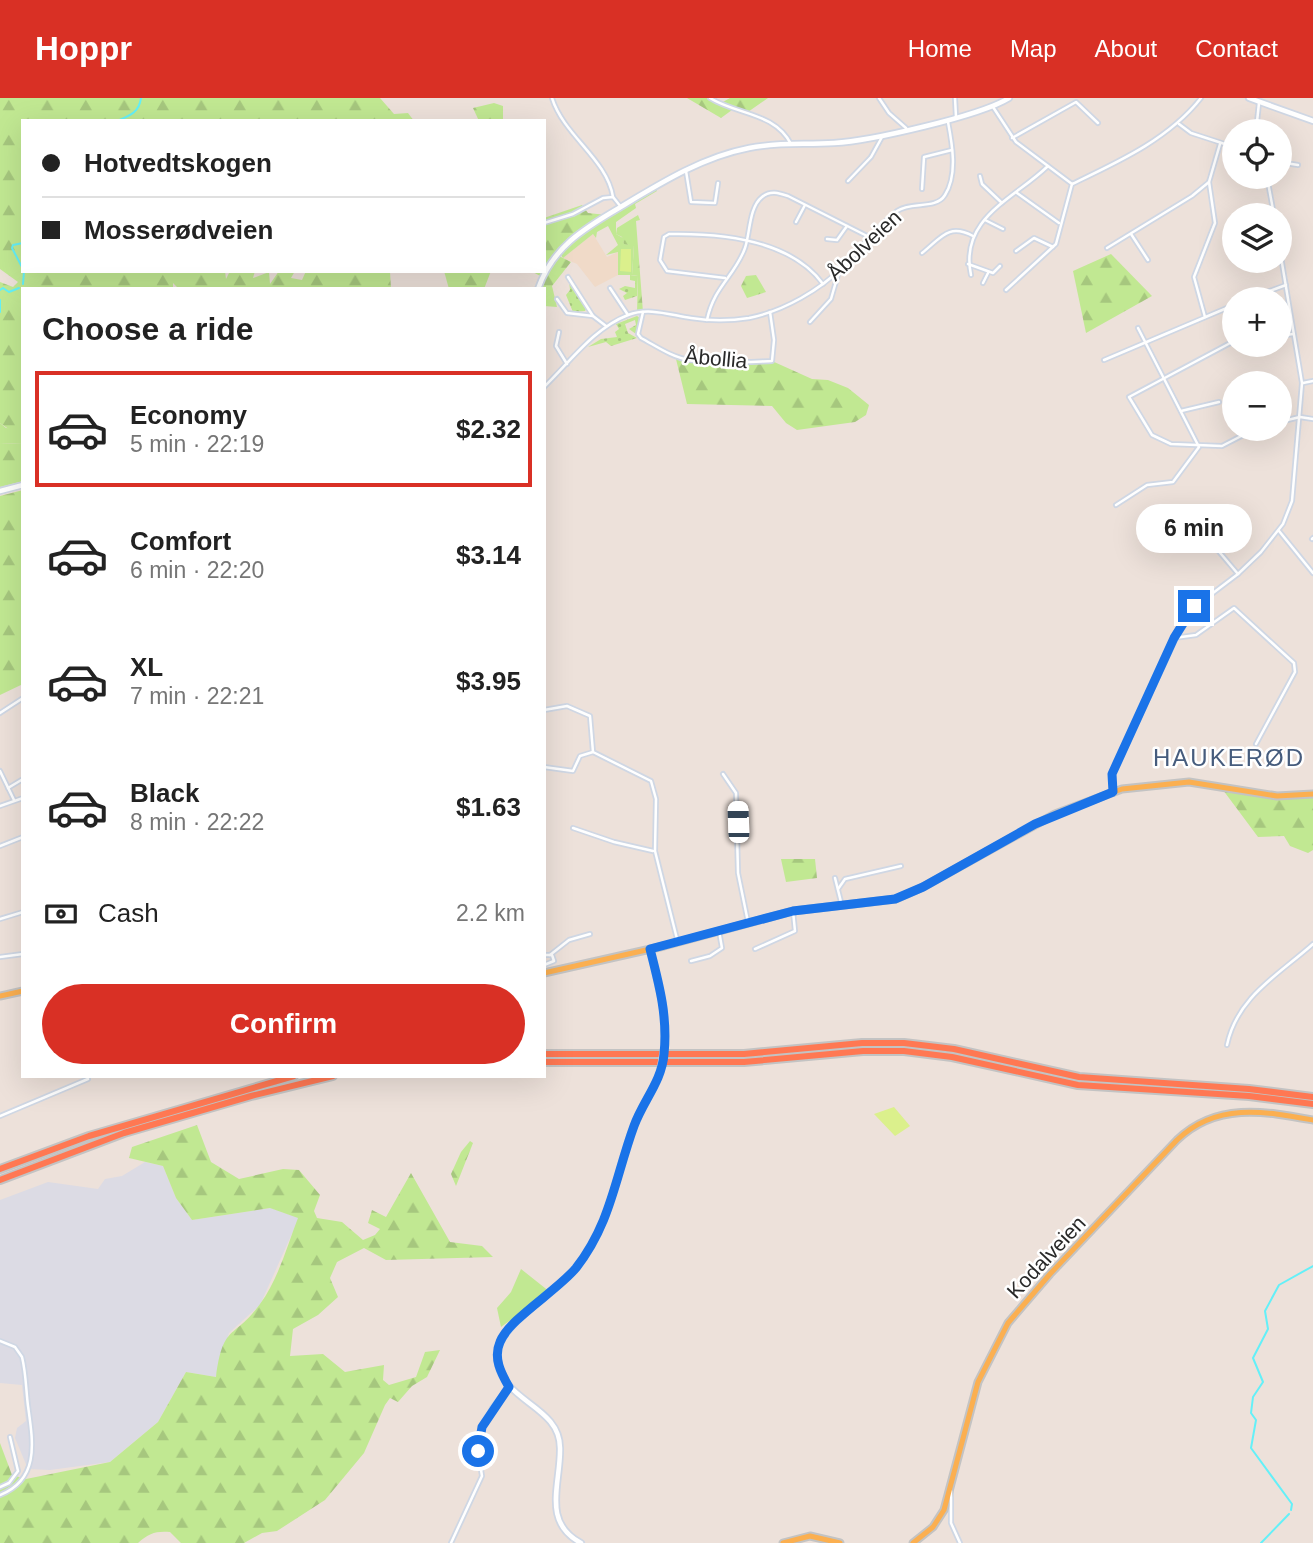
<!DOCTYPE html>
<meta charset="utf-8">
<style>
body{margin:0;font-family:Arial,sans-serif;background:#f2f2f2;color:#222;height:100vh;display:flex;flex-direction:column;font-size:26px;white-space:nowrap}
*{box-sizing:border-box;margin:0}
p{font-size:23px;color:#767676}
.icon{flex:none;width:38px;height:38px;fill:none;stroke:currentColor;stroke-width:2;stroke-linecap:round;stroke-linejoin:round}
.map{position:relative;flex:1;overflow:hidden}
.panel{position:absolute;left:21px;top:189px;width:525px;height:791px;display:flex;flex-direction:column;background:#fff;border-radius:0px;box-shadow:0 7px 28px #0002}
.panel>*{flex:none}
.hud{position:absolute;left:21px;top:21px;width:525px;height:154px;border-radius:0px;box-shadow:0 7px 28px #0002;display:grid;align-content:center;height:154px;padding:0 21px;background:#fff}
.controls{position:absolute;left:1222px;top:21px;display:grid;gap:14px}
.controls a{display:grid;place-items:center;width:70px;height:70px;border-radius:50%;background:#fff;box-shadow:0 7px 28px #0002;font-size:35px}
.end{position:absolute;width:32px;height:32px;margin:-16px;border:9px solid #1a73e8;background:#fff;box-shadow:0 0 0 4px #fff}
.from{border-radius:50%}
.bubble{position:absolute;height:49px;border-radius:24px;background:#fff;box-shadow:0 7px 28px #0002;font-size:23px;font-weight:600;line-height:49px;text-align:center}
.car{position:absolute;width:21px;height:42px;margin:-21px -10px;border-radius:9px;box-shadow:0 0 5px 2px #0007;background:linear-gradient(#fff 24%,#345 0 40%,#fff 0 76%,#345 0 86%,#fff 0)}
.hud b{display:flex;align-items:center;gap:24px;height:66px;font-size:26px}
.hud b+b{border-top:2px solid #e0e0e0}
.hud i{width:18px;height:18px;background:#222}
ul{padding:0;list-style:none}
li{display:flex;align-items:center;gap:21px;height:116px;margin:0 14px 10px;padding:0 7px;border:4px solid transparent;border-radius:0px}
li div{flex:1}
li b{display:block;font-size:26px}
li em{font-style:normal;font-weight:600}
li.current{border-color:#d93025}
li>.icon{width:63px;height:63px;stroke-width:1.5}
h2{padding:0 21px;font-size:32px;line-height:84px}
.pay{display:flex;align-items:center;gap:18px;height:77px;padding:0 21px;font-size:26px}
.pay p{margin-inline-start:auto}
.button{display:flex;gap:14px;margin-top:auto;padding:14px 21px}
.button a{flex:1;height:80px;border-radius:42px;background:#d93025;color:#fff;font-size:28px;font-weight:600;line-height:80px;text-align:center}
header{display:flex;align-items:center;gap:42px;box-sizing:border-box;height:98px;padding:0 35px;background:#d93025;color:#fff}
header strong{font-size:33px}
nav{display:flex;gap:38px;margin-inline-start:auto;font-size:24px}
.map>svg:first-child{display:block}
.industrial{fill:#dcdbe4}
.education{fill:#f0dac8}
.grass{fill:#c1e892}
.forest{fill:url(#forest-firs)}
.garden{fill:url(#garden-dots)}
.pitch{fill:#dbf08c}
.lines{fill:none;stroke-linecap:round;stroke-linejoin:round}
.stream{stroke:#64f0f8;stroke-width:2}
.street-casing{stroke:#cfd7e4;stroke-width:6}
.secondary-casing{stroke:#cfd7e4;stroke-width:8}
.primary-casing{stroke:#c3c3c3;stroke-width:9}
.highway-casing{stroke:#c3c3c3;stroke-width:10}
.street{stroke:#fff;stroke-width:2.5}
.secondary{stroke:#fff;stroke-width:4.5}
.primary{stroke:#fbaf50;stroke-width:5}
.highway{stroke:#ff7853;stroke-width:6}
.secondary-bridge-casing{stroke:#cfd7e4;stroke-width:8;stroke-linecap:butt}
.secondary-bridge{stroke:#fff;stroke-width:4.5}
.route{stroke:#1a73e8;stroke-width:9}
.labels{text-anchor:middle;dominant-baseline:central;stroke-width:5;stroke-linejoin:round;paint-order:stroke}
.street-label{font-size:21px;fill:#292929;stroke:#fff}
.quarter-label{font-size:24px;letter-spacing:2px;fill:#465c7d;stroke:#fff}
</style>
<header>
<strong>Hoppr</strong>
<nav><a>Home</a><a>Map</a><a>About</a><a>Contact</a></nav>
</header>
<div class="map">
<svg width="1313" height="1445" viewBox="0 0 1313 1445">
<defs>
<pattern id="forest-firs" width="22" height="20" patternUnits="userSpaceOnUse" patternTransform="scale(1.75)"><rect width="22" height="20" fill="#c1e892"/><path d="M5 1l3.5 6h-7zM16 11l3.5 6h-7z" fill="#a6c77e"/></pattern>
<pattern id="garden-dots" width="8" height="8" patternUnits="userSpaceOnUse" patternTransform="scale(1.75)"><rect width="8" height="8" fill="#c1e892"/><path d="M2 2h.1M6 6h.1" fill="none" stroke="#a6c77e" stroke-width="1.8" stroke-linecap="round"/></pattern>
</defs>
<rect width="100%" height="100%" fill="#ede1da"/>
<polygon class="industrial" points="145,1064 163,1068 176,1100 192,1122 271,1110 299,1120 260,1207 229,1235 216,1279 186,1274 158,1324 110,1364 50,1372 28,1371 15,1340 17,1330 26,1323 22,1287 0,1285 0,1102 48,1084 98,1091 105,1081 122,1078"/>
<polygon class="education" points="593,136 607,159 618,154 618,177 595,189 577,166 563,160"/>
<g class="grass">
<polygon points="656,89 657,93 635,106 636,110 616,124 616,136 623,140 624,146 634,147 632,177 618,177 618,154 606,157 618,147 608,128 597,134 596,140 593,136 563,160 561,157 553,161 569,143"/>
<polygon points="0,325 6,330 23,331 23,345 0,346"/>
<polygon points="521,1171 550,1194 501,1229 497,1210 511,1194"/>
</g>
<g class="forest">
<polygon points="0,0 380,0 394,16 408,15 414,23 23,23 23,173 225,173 226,181 230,173 255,173 253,180 269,174 270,186 279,173 295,173 291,180 302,182 306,173 390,173 391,191 179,191 173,185 173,191 23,191 23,331 10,332 0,325 0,184 13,189 18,184 0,171"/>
<polygon points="687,0 716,0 721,5 730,0 768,0 745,16 732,12 721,20"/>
<polygon points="494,5 503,8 503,23 479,23 473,10"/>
<polygon points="582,107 588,115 607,117 569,143 559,158 571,164 552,188 557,209 544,208 544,191 538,191 542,179 531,173 544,173 544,120"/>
<polygon points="638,117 640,122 636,123 643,214 637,215 638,178 632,177 634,148 624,146 622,139 616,136 617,130"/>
<polygon points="1111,156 1152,198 1086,235 1073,173"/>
<polygon points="444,173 491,173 484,191 449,191"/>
<polygon points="756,177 766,194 747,200 741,188 746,178"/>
<polygon points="675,257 689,262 772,263 812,281 828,282 848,290 869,307 866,317 855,324 797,332 786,325 772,308 687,306"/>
<polygon points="23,345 23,383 0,389 0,346"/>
<polygon points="23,392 23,586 0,597 0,398"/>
<polygon points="1227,691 1268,700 1313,700 1313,752 1308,755 1290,748 1284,738 1258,739 1223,692"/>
<polygon points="781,761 815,761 817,780 786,784"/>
<path d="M197,1027L211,1064L239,1081L283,1071L299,1072L320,1097L314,1113L317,1120L342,1124L363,1142L375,1137L380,1131L368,1125L372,1112L386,1119L411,1075L450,1144L482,1148L493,1159L386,1162L364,1150L337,1164L330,1180L338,1199L318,1217L293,1231L290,1258L323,1256L345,1274L384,1267L383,1282L389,1287L416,1279L425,1254L440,1252L427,1279L412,1288L398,1304L390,1300L385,1307L364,1355L325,1402L277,1433L262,1435L244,1445H181L170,1434C156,1433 149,1435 138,1445H0V1345L12,1377L26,1381L110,1364L158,1324L186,1274L216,1279C223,1225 234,1242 260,1206C278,1182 287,1148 298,1120L270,1110L192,1122L176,1100L163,1068L129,1060L132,1049Z"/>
<polygon points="470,1043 473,1045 456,1088 451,1076 461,1054"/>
</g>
<g class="garden">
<polygon points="630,177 638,178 637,198 625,202 623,198 627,195 619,191 625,188 635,190 635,183 630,182"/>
<polygon points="569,183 586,211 585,213 573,214 566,197 570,192"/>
<polygon points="637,218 640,220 636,236 629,231 636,227 635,222 625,226 628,235 637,240 611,248 606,244 588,249 601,241 617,239 615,234 619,231 616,226"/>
</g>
<g class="pitch">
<polygon points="621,151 631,151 631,174 620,173"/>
<polygon points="894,1009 910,1028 895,1038 874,1016"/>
</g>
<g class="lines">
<g class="stream">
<path d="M117,23C129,18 139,15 141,0"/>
<polyline points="23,145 13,147 12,150 23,171"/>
<polyline points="23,186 24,173"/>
<polyline points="0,192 3,190 9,194 19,190"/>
<polyline points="0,202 0,214"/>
<polyline points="1291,1412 1292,1406 1251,1350 1256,1322 1251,1315 1253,1299 1263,1284 1253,1260 1268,1231 1265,1213 1279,1187 1313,1168"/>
<polyline points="1261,1445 1289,1416"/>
</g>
<g class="street-casing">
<g id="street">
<path d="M552,0C564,38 607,61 613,99"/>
<path d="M710,0C737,17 774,14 791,46"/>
<polyline points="879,0 889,15 906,30"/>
<polyline points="955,0 956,19"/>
<polyline points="993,9 1016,44 1072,86 1056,146 1006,192"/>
<polyline points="1179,26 1191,35 1234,49"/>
<polyline points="1256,33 1259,5"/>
<polyline points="1012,40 1076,4 1098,25"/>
<polyline points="1279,64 1298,67"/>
<polyline points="686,73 691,104 715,105 718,85"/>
<polyline points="980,78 982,86 1002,105"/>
<polyline points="1267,79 1274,117"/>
<polyline points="848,83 871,59 882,39"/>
<path d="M1072,86C1118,64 1169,41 1201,0"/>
<polyline points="922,91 924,59 952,52"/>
<polyline points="1017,95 1059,125"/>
<polyline points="985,122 1003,131"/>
<polyline points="796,124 805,107"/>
<polyline points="544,125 573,116 603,100 613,99 621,109"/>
<polyline points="1131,136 1148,162"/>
<polyline points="827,141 837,142 847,128"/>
<polyline points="1107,150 1192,98 1209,84 1220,46"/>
<polyline points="1016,153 1034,140 1053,149"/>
<path d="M922,155C941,140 948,125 973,138"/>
<polyline points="968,166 993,175 1000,168"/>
<path d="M971,177C959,120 1014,101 1048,68"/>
<polyline points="568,179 593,218 606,228"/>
<path d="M725,180L667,173L660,162L664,139L669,136C721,135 790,141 823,186"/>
<polyline points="983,185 988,175"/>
<polyline points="610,190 628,217"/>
<polyline points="557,201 567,215 593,218"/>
<polyline points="1248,201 1286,187"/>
<path d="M643,214L638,236L641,240C656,248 673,260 690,262C717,266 746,264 772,263L774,242L770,214"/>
<polyline points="1205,219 1194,179 1215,125 1209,84"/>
<path d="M707,222C714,188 735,178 745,150C750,136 749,109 762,99C770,92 779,95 788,98L871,140"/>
<polyline points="810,224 831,201 839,173"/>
<polyline points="559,234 556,248 567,266"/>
<polyline points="1279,238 1293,236"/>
<polyline points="1234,243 1129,299 1152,337 1171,346 1222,348 1251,333"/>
<polyline points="1104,262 1234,207"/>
<polyline points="1249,281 1253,285"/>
<polyline points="1303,285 1313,283"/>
<path d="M544,289C570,264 594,230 628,217C649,209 670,217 691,220C710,223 730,223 749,220C784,213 820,192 845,167C862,149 878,128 897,113C911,103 936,112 945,97C958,77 952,45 948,24"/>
<polyline points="1181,313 1219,304"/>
<polyline points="1279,324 1300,319 1313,321"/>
<polyline points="1116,407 1147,387 1173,384 1199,349 1138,230"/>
<polyline points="1183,411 1238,476"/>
<polyline points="1279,433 1313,475"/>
<polyline points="1312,441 1313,440"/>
<polyline points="1174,540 1196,537 1234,510 1294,565 1295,574 1256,646"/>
<polyline points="544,612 567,608 590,618 593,654 651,683 656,701 655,753 678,845"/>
<polyline points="0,615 23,600"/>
<polyline points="544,669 573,673 580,658 593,654"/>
<polyline points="0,673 14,702"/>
<polyline points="723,676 736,695 738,775 748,824"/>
<polyline points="8,690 23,681"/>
<polyline points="1113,694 1113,676 1188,514 1238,476 1261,454 1283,426 1292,403 1302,285 1279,147"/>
<polyline points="0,708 23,700"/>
<polyline points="573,730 614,744 653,753"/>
<polyline points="0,748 23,739"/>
<polyline points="835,780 842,808"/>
<polyline points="838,791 845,781 901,768"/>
<polyline points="0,821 23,814"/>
<polyline points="755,851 795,833 793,813"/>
<polyline points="544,857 552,857 554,863 544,867"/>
<polyline points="550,857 569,842 590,836"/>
<polyline points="0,859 23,856"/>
<polyline points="691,863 710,858 722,850 719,833"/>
<path d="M1227,947C1237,899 1278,877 1313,846"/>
<polyline points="0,1018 88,981"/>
<path d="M0,1243L15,1249L22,1259C26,1275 26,1292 28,1308C33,1344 40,1381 0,1397"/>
<polyline points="0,1389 9,1385 18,1373 10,1339"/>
<polyline points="951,1393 951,1425 960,1445"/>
<polyline points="451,1445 482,1378 477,1347 480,1336 492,1310 509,1289"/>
</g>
</g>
<g class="secondary-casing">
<g id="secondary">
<polyline points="1249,0 1313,23"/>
<path d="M538,191C552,150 583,131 619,110C659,86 702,59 749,50C777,44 805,47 834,45C870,43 980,18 1009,0"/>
<polyline points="0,393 23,387"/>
<polyline points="650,851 664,911 665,945"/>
<path d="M581,1445C541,1424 561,1385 560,1350C560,1306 498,1304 497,1258C497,1228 554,1196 573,1173C612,1127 614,1080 634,1027C641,1009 653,993 660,975"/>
</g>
</g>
<g class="primary-casing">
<g id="primary">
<polyline points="544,875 664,848 793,813 896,801 923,789 1055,716 1122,691 1189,684 1277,698 1313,696"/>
<polyline points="0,898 23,893"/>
<polyline points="783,1445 810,1438 840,1445"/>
<path d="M913,1445L933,1429L944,1412L978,1284L1008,1225L1050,1176L1177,1042C1216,1004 1264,1013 1313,1022"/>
</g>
</g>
<g class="highway-casing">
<g id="highway">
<polyline points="544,956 744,956 862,945 904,945 954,951 1079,979 1249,991 1313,999"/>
<polyline points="544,964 744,964 863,953 904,953 952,959 1078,987 1249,998 1313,1006"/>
<polyline points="0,1071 89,1038 294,978"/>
<polyline points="0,1082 124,1035 251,998 333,978"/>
</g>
</g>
<use href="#street" class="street"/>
<use href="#secondary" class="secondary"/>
<use href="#primary" class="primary"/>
<use href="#highway" class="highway"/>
<g class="secondary-bridge-casing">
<polyline id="secondary-bridge" points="660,975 665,945"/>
</g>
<use href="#secondary-bridge" class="secondary-bridge"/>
</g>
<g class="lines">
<path class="route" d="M478,1353L482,1329L509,1289C501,1275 493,1260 500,1244C509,1221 557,1193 576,1170C611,1125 615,1080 634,1028C643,1003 662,983 664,956C668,919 659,886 650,851L793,813L895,801L923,789L1035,726L1113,694L1112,676L1174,540L1194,508"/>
</g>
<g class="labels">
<g class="street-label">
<text transform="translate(864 147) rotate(-43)">Åbolveien</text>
<text transform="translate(716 260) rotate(5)">Åbollia</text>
<text transform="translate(1046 1159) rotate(-47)">Kodalveien</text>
</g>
<g class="quarter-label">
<text x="1229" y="659">HAUKERØD</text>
</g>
</g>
</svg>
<div class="controls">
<a><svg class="icon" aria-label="locate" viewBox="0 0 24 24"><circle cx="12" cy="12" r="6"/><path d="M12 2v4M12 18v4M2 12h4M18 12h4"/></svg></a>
<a><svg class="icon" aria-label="layers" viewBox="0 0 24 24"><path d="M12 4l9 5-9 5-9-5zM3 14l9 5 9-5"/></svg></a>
<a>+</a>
<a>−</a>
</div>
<i class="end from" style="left:478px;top:1353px"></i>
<i class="end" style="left:1194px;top:508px"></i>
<div class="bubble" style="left:1136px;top:406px;width:116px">6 min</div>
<i class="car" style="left:738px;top:724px;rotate:358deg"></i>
<div class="hud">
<b><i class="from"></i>Hotvedtskogen</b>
<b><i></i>Mosserødveien</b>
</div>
<section class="panel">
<h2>Choose a ride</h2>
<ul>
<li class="current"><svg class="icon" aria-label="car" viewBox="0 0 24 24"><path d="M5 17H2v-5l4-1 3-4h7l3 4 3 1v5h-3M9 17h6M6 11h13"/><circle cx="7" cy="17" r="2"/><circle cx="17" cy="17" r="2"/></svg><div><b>Economy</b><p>5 min · 22:19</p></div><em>$2.32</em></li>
<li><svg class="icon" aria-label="car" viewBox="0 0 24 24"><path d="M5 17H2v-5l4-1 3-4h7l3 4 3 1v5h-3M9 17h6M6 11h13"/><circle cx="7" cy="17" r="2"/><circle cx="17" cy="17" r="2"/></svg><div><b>Comfort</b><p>6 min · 22:20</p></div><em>$3.14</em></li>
<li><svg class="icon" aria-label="car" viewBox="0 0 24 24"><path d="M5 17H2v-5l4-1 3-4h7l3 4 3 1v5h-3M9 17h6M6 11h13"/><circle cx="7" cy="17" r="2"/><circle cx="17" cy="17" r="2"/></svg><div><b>XL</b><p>7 min · 22:21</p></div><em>$3.95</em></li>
<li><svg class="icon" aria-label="car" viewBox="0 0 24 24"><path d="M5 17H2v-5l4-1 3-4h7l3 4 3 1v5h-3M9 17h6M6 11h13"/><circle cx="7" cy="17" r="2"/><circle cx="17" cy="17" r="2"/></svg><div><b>Black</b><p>8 min · 22:22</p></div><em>$1.63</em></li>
</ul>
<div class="pay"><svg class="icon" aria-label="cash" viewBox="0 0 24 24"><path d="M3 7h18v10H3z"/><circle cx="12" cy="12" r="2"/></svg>Cash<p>2.2 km</p></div>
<div class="button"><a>Confirm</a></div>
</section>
</div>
